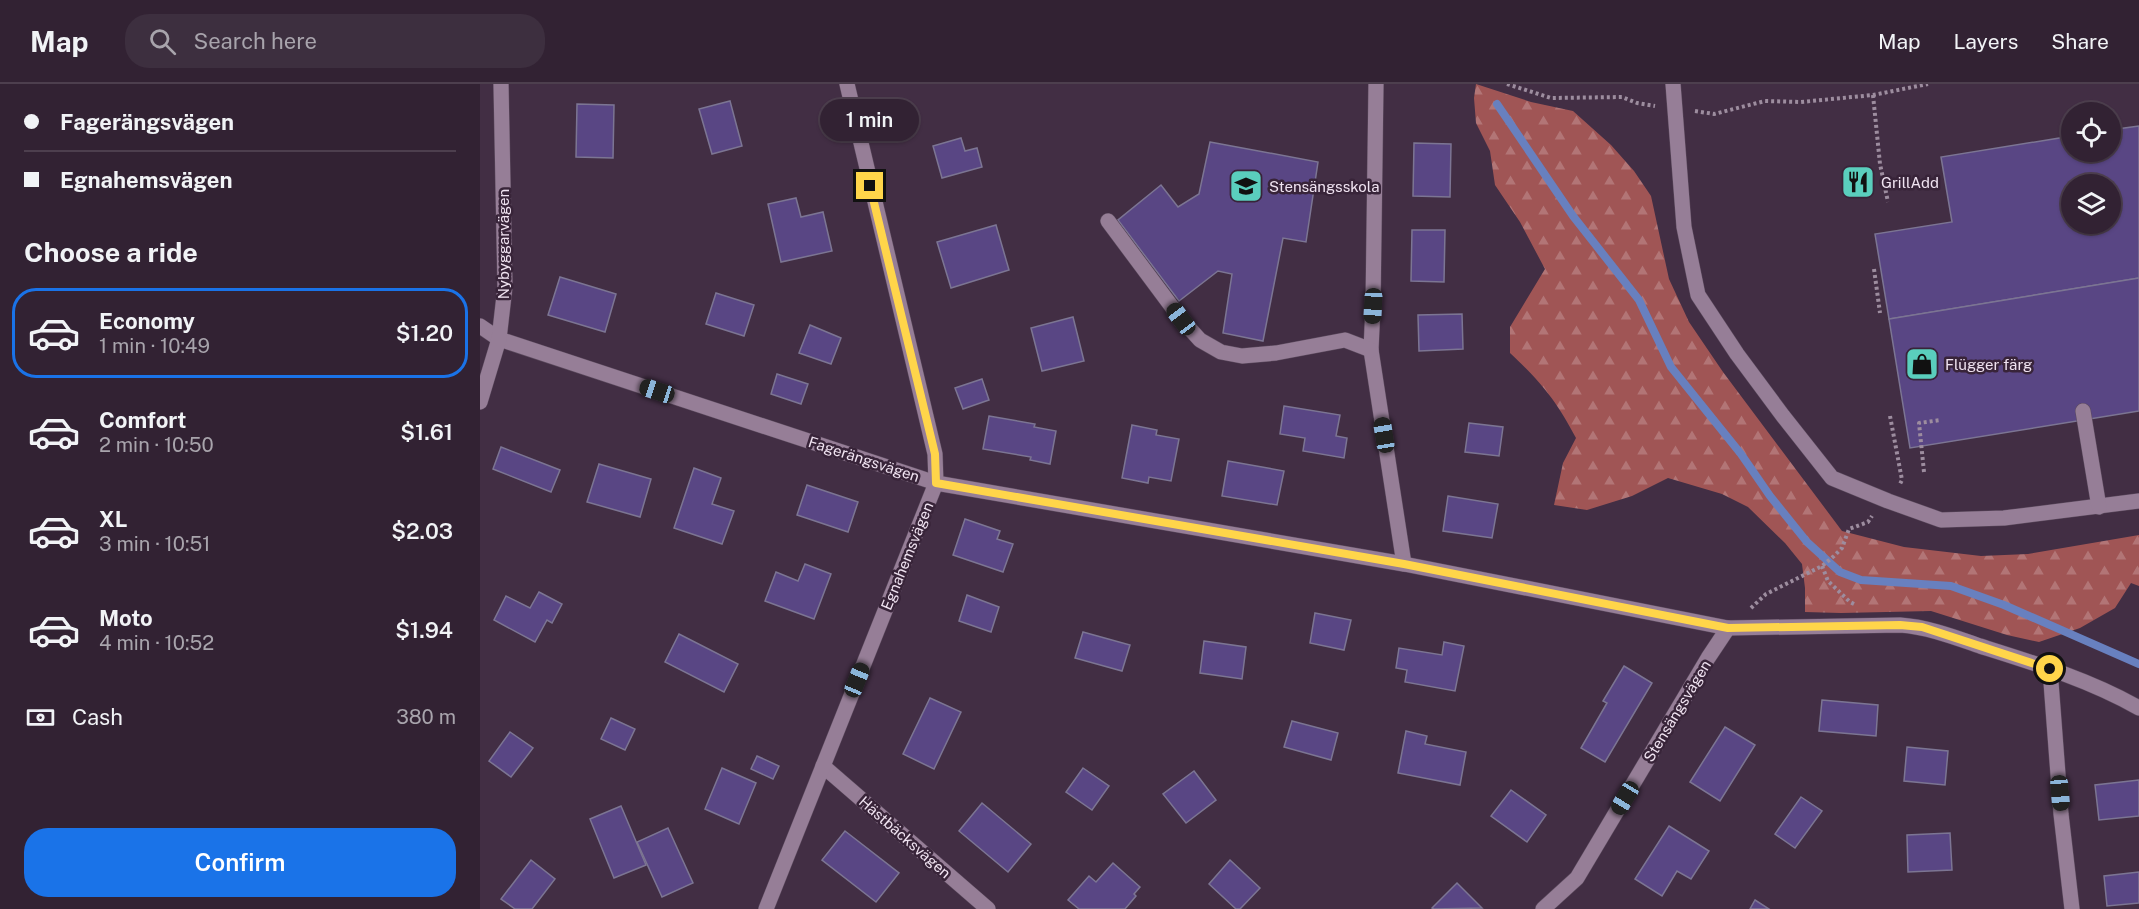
<!DOCTYPE html>
<meta charset="utf-8">
<style>
body{margin:0;font-family:"Public Sans",sans-serif;background:#3d2f3f;color:#f1f3f6;height:100vh;display:flex;flex-direction:column;font-size:22px;white-space:nowrap}
*{box-sizing:border-box;margin:0}
p{font-size:20px;color:#a8a4ac}
.icon{flex:none;width:33px;height:33px;fill:none;stroke:currentColor;stroke-width:2;stroke-linecap:round;stroke-linejoin:round}
.map{position:relative;flex:1;overflow:hidden}
.panel{display:flex;flex-direction:column;background:#322233;width:480px}
.panel>*{flex:none}
.hud{display:grid;align-content:center;height:132px;padding:0 24px;background:#322233}
.controls{position:absolute;left:1581px;top:18px;display:grid;gap:12px}
.controls a{display:grid;place-items:center;width:60px;height:60px;border-radius:50%;background:#322233;box-shadow:0 2px 4px #0004,0 0 0 2px #4d3f4e;font-size:30px}
.end{position:absolute;width:27px;height:27px;margin:-14px;border:8px solid #ffd54a;background:#111;box-shadow:0 0 0 3px #111}
.from{border-radius:50%}
.bubble{position:absolute;height:42px;border-radius:21px;background:#322233;box-shadow:0 2px 4px #0004,0 0 0 2px #4d3f4e;font-size:20px;font-weight:600;line-height:42px;text-align:center}
.car{position:absolute;width:18px;height:36px;margin:-18px -9px;border-radius:8px;box-shadow:0 0 4px 2px #0007;background:linear-gradient(#222 24%,#8ab4d8 0 40%,#222 0 76%,#8ab4d8 0 86%,#222 0)}
.hud b{display:flex;align-items:center;gap:21px;height:57px;font-size:22px}
.hud b+b{border-top:2px solid #4d3f4e}
.hud i{width:15px;height:15px;background:#f1f3f6}
ul{padding:0;list-style:none}
li{display:flex;align-items:center;gap:18px;height:90px;margin:0 12px 9px;padding:0 12px;border:3px solid transparent;border-radius:24px}
li div{flex:1}
li b{display:block;font-size:22px}
li em{font-style:normal;font-weight:600}
li.on{border-color:#1a73e8}
li>.icon{width:54px;height:54px;stroke-width:1.5}
h2{padding:0 24px;font-size:27px;line-height:72px}
.pay{display:flex;align-items:center;gap:15px;height:66px;padding:0 24px;font-size:22px}
.pay p{margin-inline-start:auto}
.cta{display:flex;gap:12px;margin-top:auto;padding:12px 24px}
.cta a{flex:1;height:69px;border-radius:24px;background:#1a73e8;color:#fff;font-size:24px;font-weight:600;line-height:69px;text-align:center}
header{display:flex;align-items:center;gap:36px;box-sizing:border-box;height:84px;padding:0 30px;background:#322233;border-bottom:2px solid #4d3f4e}
header strong{font-size:28px}
nav{display:flex;gap:33px;margin-inline-start:auto;font-size:21px}
.search{width:420px;height:54px;background:#3d2f3f;display:flex;align-items:center;gap:15px;box-sizing:border-box;padding:0 21px;border-radius:24px;color:#a8a4ac;font-size:22px}
main{display:flex;flex:1;min-height:0}
.map>svg:first-child{display:block}
.forest{fill:url(#forest-firs)}
.lines{fill:none;stroke-linecap:round;stroke-linejoin:round}
.stream{stroke:#6880bf;stroke-width:8}
.building{fill:#594684;stroke:#7c7593;stroke-width:1.5;fill-rule:evenodd}
.minor-casing{stroke:#5c4b5e;stroke-width:16}
.path{stroke:#9d8d9f;stroke-width:4;stroke-dasharray:3 3;stroke-linecap:butt}
.minor{stroke:#967e97;stroke-width:15}
.route{stroke:#ffd54a;stroke-width:8}
.labels{text-anchor:middle;dominant-baseline:central;stroke-width:5;stroke-linejoin:round;paint-order:stroke}
.poi-label{font-size:15px;fill:#f0e3f1;stroke:#382439;text-anchor:start}
.street-label{font-size:15px;fill:#f0e3f1;stroke:#382439}
</style>
<header>
<strong>Map</strong>
<div class="search"><svg class="icon" aria-label="search" viewBox="0 0 24 24"><circle cx="10" cy="10" r="6"/><path d="M15 15l6 6"/></svg>Search here</div>
<nav><a>Map</a><a>Layers</a><a>Share</a></nav>
</header>
<main>
<section class="panel">
<div class="hud">
<b><i class="from"></i>Fagerängsvägen</b>
<b><i></i>Egnahemsvägen</b>
</div>
<h2>Choose a ride</h2>
<ul>
<li class="on"><svg class="icon" aria-label="car" viewBox="0 0 24 24"><path d="M5 17H2v-5l4-1 3-4h7l3 4 3 1v5h-3M9 17h6M6 11h13"/><circle cx="7" cy="17" r="2"/><circle cx="17" cy="17" r="2"/></svg><div><b>Economy</b><p>1 min · 10:49</p></div><em>$1.20</em></li>
<li><svg class="icon" aria-label="car" viewBox="0 0 24 24"><path d="M5 17H2v-5l4-1 3-4h7l3 4 3 1v5h-3M9 17h6M6 11h13"/><circle cx="7" cy="17" r="2"/><circle cx="17" cy="17" r="2"/></svg><div><b>Comfort</b><p>2 min · 10:50</p></div><em>$1.61</em></li>
<li><svg class="icon" aria-label="car" viewBox="0 0 24 24"><path d="M5 17H2v-5l4-1 3-4h7l3 4 3 1v5h-3M9 17h6M6 11h13"/><circle cx="7" cy="17" r="2"/><circle cx="17" cy="17" r="2"/></svg><div><b>XL</b><p>3 min · 10:51</p></div><em>$2.03</em></li>
<li><svg class="icon" aria-label="car" viewBox="0 0 24 24"><path d="M5 17H2v-5l4-1 3-4h7l3 4 3 1v5h-3M9 17h6M6 11h13"/><circle cx="7" cy="17" r="2"/><circle cx="17" cy="17" r="2"/></svg><div><b>Moto</b><p>4 min · 10:52</p></div><em>$1.94</em></li>
</ul>
<div class="pay"><svg class="icon" aria-label="cash" viewBox="0 0 24 24"><path d="M3 7h18v10H3z"/><circle cx="12" cy="12" r="2"/></svg>Cash<p>380 m</p></div>
<div class="cta"><a>Confirm</a></div>
</section>
<div class="map">
<svg width="1659" height="825" viewBox="0 0 1659 825">
<defs>
<pattern id="forest-firs" width="22" height="20" patternUnits="userSpaceOnUse" patternTransform="scale(1.5)"><rect width="22" height="20" fill="#a05555"/><path d="M5 1l3.5 6h-7zM16 11l3.5 6h-7z" fill="#b27576"/></pattern>
</defs>
<rect width="100%" height="100%" fill="#422e44"/>
<path class="forest" d="M996,0L1051,18L1093,27L1131,61L1154,87L1171,112L1189,195L1209,238L1243,288L1362,447L1424,463L1501,472L1548,470L1659,451V502L1651,499L1635,524L1600,544L1559,558L1527,551L1451,527L1361,529L1325,528V504L1322,480L1305,459L1268,423L1242,410L1188,394L1152,412L1107,426L1074,421L1083,379L1096,354C1076,316 1061,298 1030,269V243L1065,185L1040,138L1015,101L1010,67L996,39L994,14Z"/>
<g class="lines">
<polyline class="stream" points="1017,20 1093,132 1159,216 1191,283 1261,370 1290,412 1327,458 1360,488 1381,496 1471,502 1524,521 1659,580"/>
</g>
<g class="building">
<polygon points="250,17 262,62 232,70 219,25"/>
<polygon points="97,20 134,21 133,74 96,73"/>
<path d="M1659,42V194L1409,235L1395,150L1472,138L1461,73L1592,52V68H1630V46ZM1592,100H1630V140H1592Z"/>
<polygon points="481,54 485,67 497,64 502,83 462,94 453,62"/>
<polygon points="730,58 838,78 826,158 803,154 783,257 743,249 752,190 738,187 699,217 638,136 681,101 698,123 719,110"/>
<polygon points="934,59 971,60 970,113 933,112"/>
<polygon points="1387,86 1391,106 1369,110 1366,90"/>
<polygon points="316,114 321,133 343,128 352,167 301,178 288,120"/>
<polygon points="516,141 529,186 471,204 457,158"/>
<polygon points="932,146 965,146 964,198 931,197"/>
<polygon points="80,193 136,210 125,248 68,231"/>
<polygon points="1659,194 1659,327 1430,364 1409,235"/>
<polygon points="236,209 274,221 264,252 226,240"/>
<polygon points="982,230 983,265 939,267 938,231"/>
<polygon points="593,233 604,277 562,287 551,244"/>
<polygon points="330,241 361,254 351,280 319,269"/>
<polygon points="297,290 328,300 321,320 291,310"/>
<polygon points="502,295 509,316 483,325 475,304"/>
<polygon points="804,322 860,331 856,352 867,354 864,374 823,367 825,354 800,350"/>
<polygon points="509,332 555,340 554,343 576,347 570,380 550,376 551,373 503,365"/>
<polygon points="989,339 1023,343 1019,372 985,368"/>
<polygon points="652,341 677,346 676,351 699,355 691,397 669,393 668,399 642,394"/>
<polygon points="21,363 80,386 71,408 13,385"/>
<polygon points="748,377 804,387 797,421 742,412"/>
<polygon points="119,380 171,395 160,433 107,418"/>
<polygon points="214,384 241,394 232,420 254,427 242,460 194,444"/>
<polygon points="327,401 378,418 368,448 317,431"/>
<polygon points="968,412 1018,420 1012,454 963,447"/>
<polygon points="485,435 520,447 517,455 533,460 523,488 473,471"/>
<polygon points="325,480 351,490 334,535 285,517 296,488 318,497"/>
<polygon points="59,508 82,520 72,539 67,536 55,558 14,536 26,512 50,524"/>
<polygon points="487,511 519,523 511,548 479,537"/>
<polygon points="835,529 871,536 864,566 830,559"/>
<polygon points="603,548 650,561 642,587 595,574"/>
<polygon points="199,550 258,580 244,608 185,578"/>
<polygon points="724,557 766,563 762,595 720,589"/>
<polygon points="964,558 984,562 975,607 925,598 927,586 916,584 919,564 962,571"/>
<polygon points="1144,582 1172,599 1125,678 1101,664 1127,619 1123,617"/>
<polygon points="450,614 481,628 454,685 423,670"/>
<polygon points="1342,616 1398,621 1396,652 1339,647"/>
<polygon points="131,634 155,645 145,666 121,655"/>
<polygon points="812,637 858,649 851,676 804,663"/>
<polygon points="1245,643 1275,661 1240,717 1210,698"/>
<polygon points="926,647 947,652 945,660 986,668 980,701 918,689"/>
<polygon points="30,648 53,664 31,693 9,677"/>
<polygon points="1427,663 1468,667 1465,701 1424,697"/>
<polygon points="277,672 299,682 293,695 271,685"/>
<polygon points="242,684 276,699 259,740 225,725"/>
<polygon points="603,684 629,702 612,726 586,708"/>
<polygon points="714,687 736,716 706,739 683,710"/>
<polygon points="1659,696 1659,732 1619,736 1615,701"/>
<polygon points="1031,706 1066,731 1047,758 1011,732"/>
<polygon points="1321,713 1342,727 1315,764 1295,750"/>
<polygon points="502,719 551,760 528,788 479,747"/>
<polygon points="141,722 166,781 134,794 110,735"/>
<polygon points="1189,742 1229,767 1211,795 1197,787 1182,812 1155,795"/>
<polygon points="188,744 213,799 182,813 157,758"/>
<polygon points="365,747 419,789 396,818 342,776"/>
<polygon points="1470,749 1472,786 1428,788 1427,751"/>
<polygon points="51,776 75,795 52,825 35,825 21,815"/>
<polygon points="750,776 780,804 760,825 756,825 729,800"/>
<polygon points="633,779 660,803 654,810 656,812 645,825 599,825 588,816 609,792 616,798"/>
<polygon points="1659,788 1659,819 1627,822 1624,792"/>
<polygon points="977,799 1002,824 954,825 952,824"/>
<polygon points="1275,816 1289,825 1270,825"/>
</g>
<g class="lines">
<g class="minor-casing">
<g id="minor">
<polyline points="896,0 893,222 891,266 924,480"/>
<polyline points="1193,0 1204,143 1218,211 1257,270 1303,332 1352,394 1408,417 1461,436 1524,434 1659,417"/>
<polyline points="628,137 701,235 720,256 741,268 762,272 796,269 865,256 891,266"/>
<path d="M0,242L19,255L456,399L924,480L1248,544L1420,541C1448,543 1474,553 1500,562C1554,579 1610,596 1659,624"/>
<polyline points="0,318 19,255 25,203 21,0"/>
<polyline points="1603,327 1619,423"/>
<polyline points="1570,585 1581,730 1592,825"/>
<polyline points="343,682 508,825"/>
<polyline points="286,825 456,399 455,370 367,0"/>
<polyline points="1063,825 1097,794 1228,574 1248,544"/>
</g>
</g>
<g class="path">
<polyline points="1027,0 1071,14 1142,13 1157,19 1175,22"/>
<polyline points="1393,11 1400,80 1408,118"/>
<polyline points="1215,27 1234,30 1285,17 1321,18 1393,11 1448,0"/>
<polyline points="1394,185 1400,229"/>
<polyline points="1410,332 1422,396 1419,402"/>
<polyline points="1444,388 1439,339 1461,336"/>
<polyline points="1342,482 1348,497 1370,518 1376,521"/>
<polyline points="1271,524 1286,510 1342,482 1354,472 1362,464 1369,445 1388,438 1392,432"/>
</g>
<use href="#minor" class="minor"/>
</g>
<g class="lines">
<polyline class="route" points="390,102 455,370 456,399 924,480 1248,544 1420,541 1442,543 1570,585"/>
</g>
<defs>
<g id="restaurant-square" transform="scale(1.725)"><rect x="-9" y="-9" width="18" height="18" rx="4" fill="#5acebd" stroke="#382439"/><path d="M-5-6h1v4h1v-4h1v4h1v-4h1v5L-1.5 .5V6h-2V.5L-5-1ZM5-6V6H3V1.5H1.5Q1.5-4 5-6Z" fill="#111"/></g>
<g id="school-square" transform="scale(1.725)"><rect x="-9" y="-9" width="18" height="18" rx="4" fill="#5acebd" stroke="#382439"/><path d="M0-5L7-2L0 1L-7-2ZM-4 1L0 2.5L4 1V4Q0 6-4 4Z" fill="#111"/></g>
<g id="shop-square" transform="scale(1.725)"><rect x="-9" y="-9" width="18" height="18" rx="4" fill="#5acebd" stroke="#382439"/><path d="M-5-2.5h2.3a2.7 3.5 0 0 1 5.4 0H5L5.5 6h-11ZM-1.5-2.5h3a1.5 2.3 0 0 0-3 0Z" fill="#111"/></g>
</defs>
<g fill-rule="evenodd">
<use href="#restaurant-square" x="1378" y="98"/>
<use href="#school-square" x="766" y="102"/>
<use href="#shop-square" x="1442" y="280"/>
</g>
<g class="labels">
<g class="poi-label">
<text x="1401" y="98">GrillAdd</text>
<text x="789" y="102">Stensängsskola</text>
<text x="1465" y="280">Flügger färg</text>
</g>
<g class="street-label">
<text transform="translate(23 160) rotate(-90)">Nybyggarvägen</text>
<text transform="translate(384 375) rotate(18)">Fagerängsvägen</text>
<text transform="translate(427 472) rotate(-68)">Egnahemsvägen</text>
<text transform="translate(1197 627) rotate(-59)">Stensängsvägen</text>
<text transform="translate(425 753) rotate(41)">Hästbäcksvägen</text>
</g>
</g>
</svg>
<div class="controls">
<a><svg class="icon" aria-label="locate" viewBox="0 0 24 24"><circle cx="12" cy="12" r="6"/><path d="M12 2v4M12 18v4M2 12h4M18 12h4"/></svg></a>
<a><svg class="icon" aria-label="layers" viewBox="0 0 24 24"><path d="M12 4l9 5-9 5-9-5zM3 14l9 5 9-5"/></svg></a>
</div>
<i class="end from" style="left:1570px;top:585px"></i>
<i class="end" style="left:390px;top:102px"></i>
<div class="bubble" style="left:340px;top:15px;width:99px">1 min</div>
<i class="car" style="left:893px;top:222px;rotate:183deg"></i>
<i class="car" style="left:701px;top:235px;rotate:323deg"></i>
<i class="car" style="left:177px;top:307px;rotate:288deg"></i>
<i class="car" style="left:904px;top:351px;rotate:351deg"></i>
<i class="car" style="left:377px;top:596px;rotate:22deg"></i>
<i class="car" style="left:1580px;top:709px;rotate:175deg"></i>
<i class="car" style="left:1145px;top:714px;rotate:211deg"></i>
</div>
</main>
